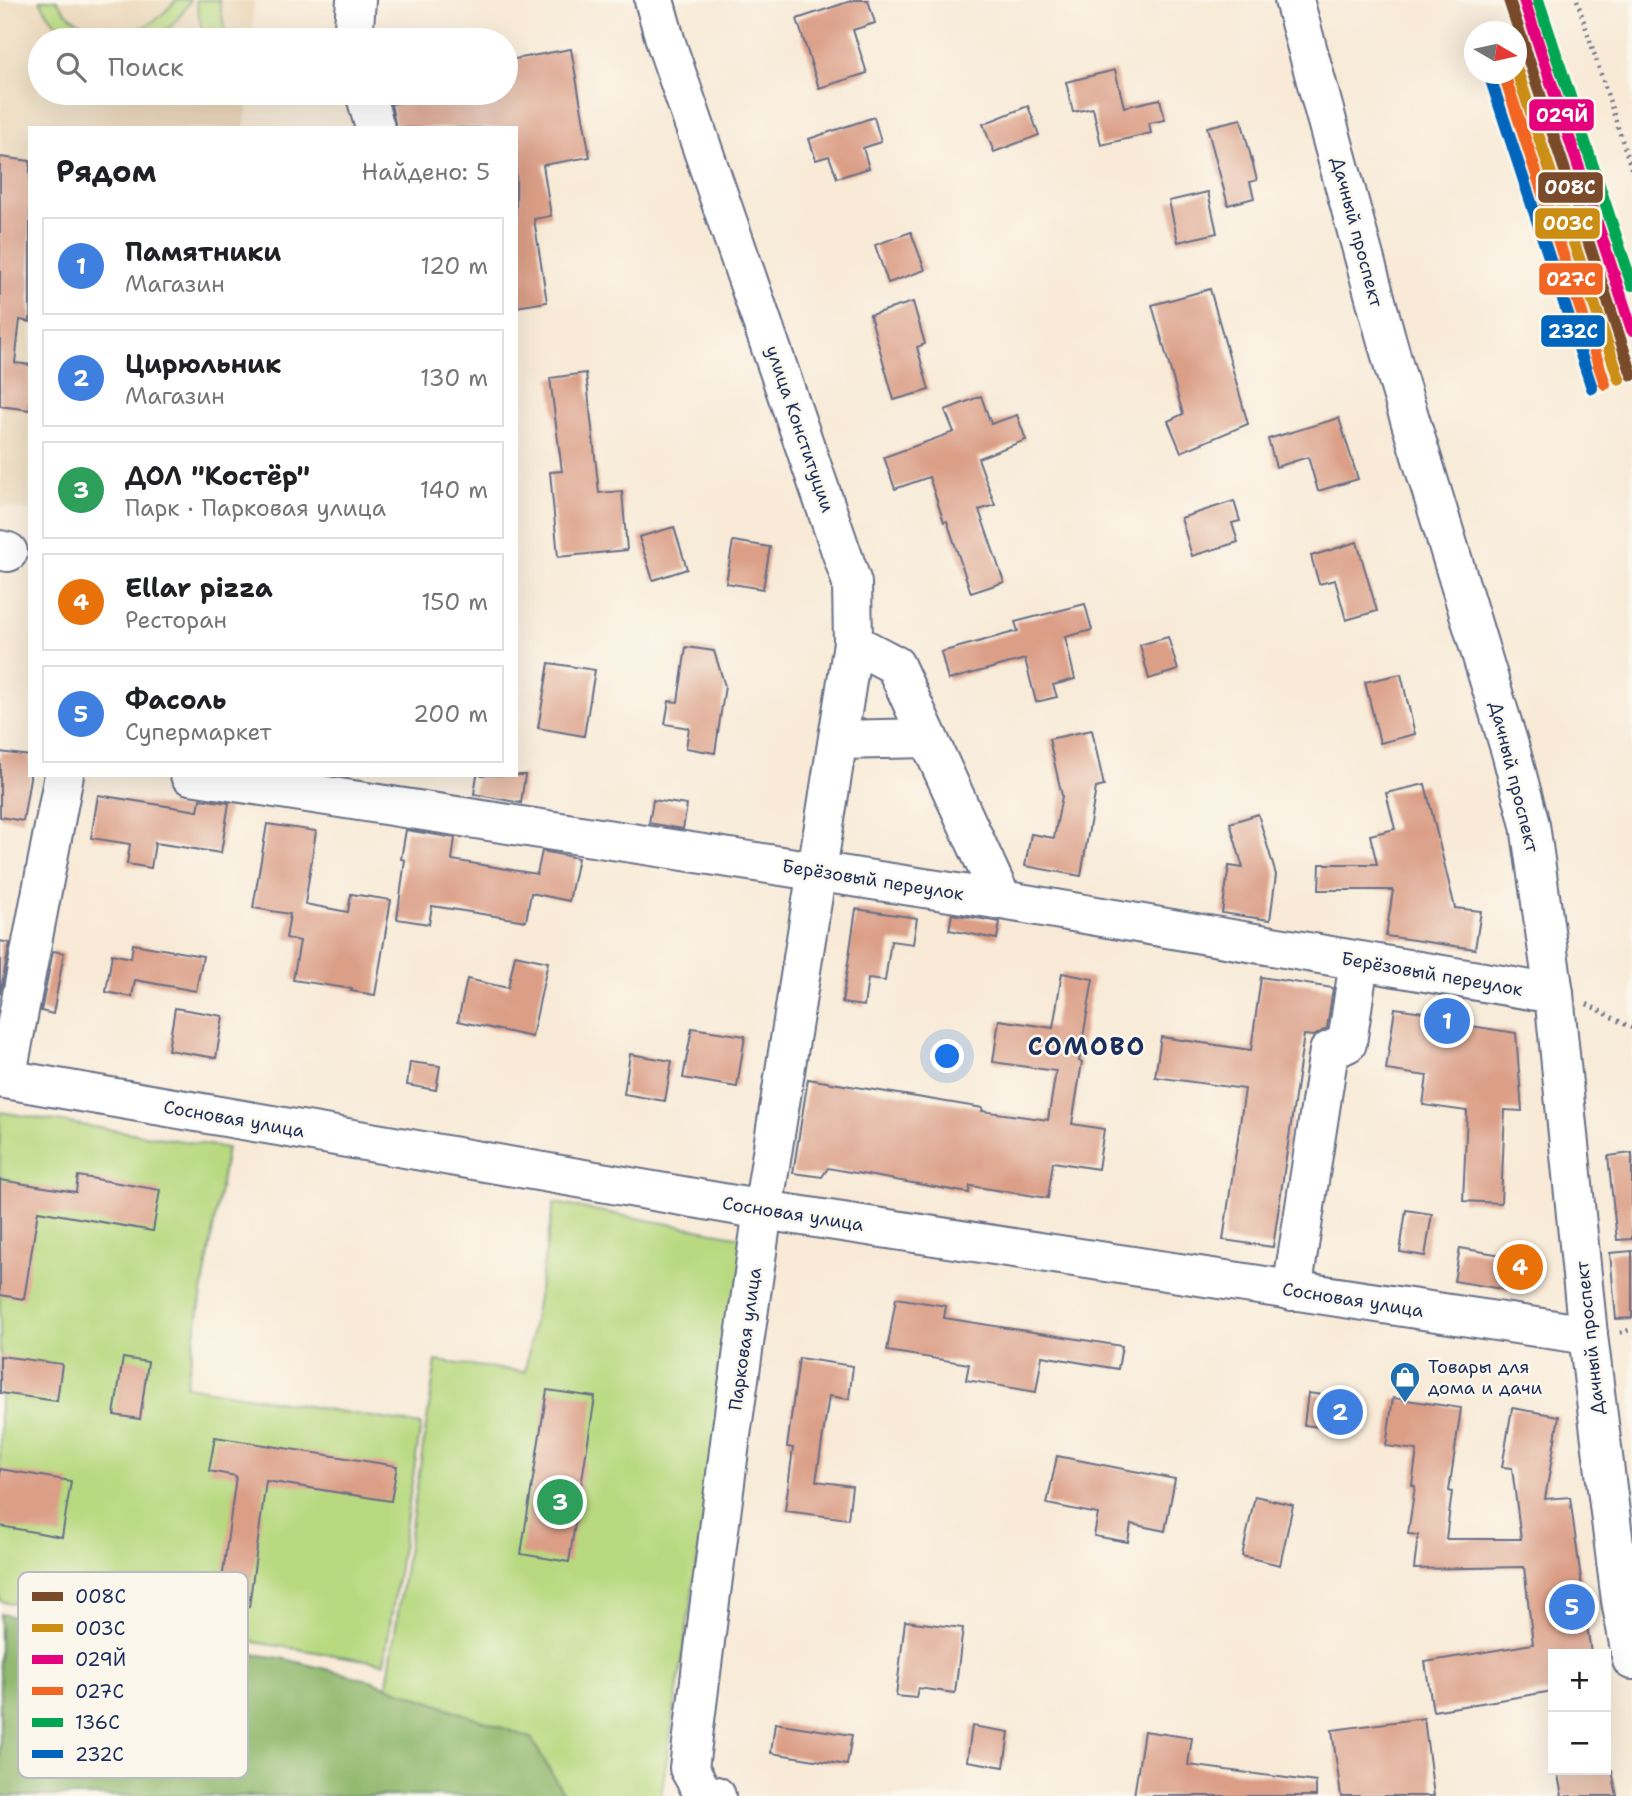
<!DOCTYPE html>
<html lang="ru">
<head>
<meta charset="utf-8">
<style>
  :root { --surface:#fff; --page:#f2f2f2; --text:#202124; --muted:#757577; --line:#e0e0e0; --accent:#1f6fb2 }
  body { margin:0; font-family:"Shantell Sans",sans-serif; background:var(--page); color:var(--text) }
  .controls { position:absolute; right:21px; bottom:21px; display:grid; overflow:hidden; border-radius:0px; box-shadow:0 7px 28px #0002 }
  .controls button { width:63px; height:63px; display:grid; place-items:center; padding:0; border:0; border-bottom:2px solid var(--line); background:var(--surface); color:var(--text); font:35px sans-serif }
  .compass { position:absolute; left:1464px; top:21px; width:63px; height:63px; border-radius:50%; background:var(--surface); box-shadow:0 7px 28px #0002; rotate:99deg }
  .you { position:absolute; left:948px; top:1057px; width:24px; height:24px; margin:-18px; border:5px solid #fff; border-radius:50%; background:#1a73e8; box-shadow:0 0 0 10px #1a73e833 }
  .badge { display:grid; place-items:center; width:46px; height:46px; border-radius:50%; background:var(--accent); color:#fff; font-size:23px; font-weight:700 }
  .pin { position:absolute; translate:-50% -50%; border:4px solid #fff; box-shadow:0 2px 7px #0006 }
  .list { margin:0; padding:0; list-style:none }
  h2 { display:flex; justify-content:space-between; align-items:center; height:91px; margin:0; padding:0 28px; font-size:30px }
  h2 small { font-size:23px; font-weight:400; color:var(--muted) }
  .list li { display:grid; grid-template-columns:46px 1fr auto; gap:21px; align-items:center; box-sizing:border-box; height:98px; margin:0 14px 14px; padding:0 14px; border:2px solid var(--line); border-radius:0px }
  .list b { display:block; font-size:26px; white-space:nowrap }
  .list p { margin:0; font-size:23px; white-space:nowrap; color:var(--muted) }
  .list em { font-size:23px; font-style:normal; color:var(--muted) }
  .icon { flex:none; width:38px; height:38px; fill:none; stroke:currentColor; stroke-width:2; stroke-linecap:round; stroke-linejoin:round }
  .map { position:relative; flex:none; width:1632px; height:1796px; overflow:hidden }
  .search { position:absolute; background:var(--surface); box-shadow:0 7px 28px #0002; left:28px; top:28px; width:490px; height:77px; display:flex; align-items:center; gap:18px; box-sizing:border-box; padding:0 24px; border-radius:38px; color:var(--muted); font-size:26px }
  .panel { position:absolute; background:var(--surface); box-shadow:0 7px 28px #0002; left:28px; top:126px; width:490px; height:651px; border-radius:0px }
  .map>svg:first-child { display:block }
</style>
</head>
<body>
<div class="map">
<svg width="1632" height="1796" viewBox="0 0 1632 1796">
  <rect width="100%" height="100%" fill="#fbf7ec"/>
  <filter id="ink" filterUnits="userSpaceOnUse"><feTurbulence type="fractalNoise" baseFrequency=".0143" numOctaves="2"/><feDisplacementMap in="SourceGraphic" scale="14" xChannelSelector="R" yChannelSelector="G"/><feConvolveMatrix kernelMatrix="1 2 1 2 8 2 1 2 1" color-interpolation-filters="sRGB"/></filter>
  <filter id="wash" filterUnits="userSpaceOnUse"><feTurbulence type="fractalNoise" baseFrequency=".00686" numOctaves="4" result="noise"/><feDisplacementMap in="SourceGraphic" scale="28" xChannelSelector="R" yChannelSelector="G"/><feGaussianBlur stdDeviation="1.57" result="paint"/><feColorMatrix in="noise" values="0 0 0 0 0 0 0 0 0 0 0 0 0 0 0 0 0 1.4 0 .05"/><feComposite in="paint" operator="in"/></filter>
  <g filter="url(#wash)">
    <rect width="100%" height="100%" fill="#f8ead7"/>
    <!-- built -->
    <polygon fill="#ecd8ba" points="0,0 254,0 252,40 40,40 40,93 250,93 244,128 30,128 30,511 0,506"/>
    <!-- green -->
    <g fill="#b8d980" stroke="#6a846f" stroke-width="2">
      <path d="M40 0H57C73 31 123 40 151 23 161 17 169 8 176 0H190C182 16 166 36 147 40 138 42 125 40 115 40 105 40 92 42 82 40 63 36 48 16 40 0Z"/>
      <polygon points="196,0 219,0 226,36 204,40"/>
      <polygon points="0,1112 227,1148 186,1386 421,1425 384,1663 0,1601"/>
      <polygon points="554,1203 747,1238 661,1796 0,1796 0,1632 384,1705 436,1361 525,1372"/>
    </g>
    <!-- forest -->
    <polygon fill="#92b96e" stroke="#567466" stroke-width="2" points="0,1614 144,1639 281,1658 370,1680 531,1738 565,1796 0,1796"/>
    <g id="blocks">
      <!-- building -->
      <g fill="#db9f87">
        <polygon points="854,0 868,0 875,23 853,30 867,73 819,88 797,19"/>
        <polygon points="571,49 590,157 543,165 551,216 534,219 547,302 516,307 516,128 396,128 391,104 453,93 506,93 506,83 513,82 509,60"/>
        <polygon points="1115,70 1124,107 1160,99 1165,120 1149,123 1151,133 1101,145 1093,108 1073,112 1066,82"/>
        <polygon points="1028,106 1039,135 994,152 983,124"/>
        <polygon points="874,117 881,142 863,148 869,168 837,178 829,156 816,160 809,139"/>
        <polygon points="1241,119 1257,180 1250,182 1254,198 1228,205 1207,127"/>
        <polygon points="0,157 30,161 30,322 20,320 15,363 30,365 30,410 0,406"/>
        <polygon points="1208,192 1217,233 1178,242 1169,201"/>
        <polygon points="911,232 925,270 888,283 875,245"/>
        <polygon points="1210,289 1248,424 1181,452 1168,421 1183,414 1152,305"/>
        <polygon points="913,302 925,344 917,347 929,390 894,400 870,315"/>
        <polygon points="586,373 599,493 622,491 627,550 558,557 550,472 562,471 550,378"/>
        <polygon points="981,396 991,424 1017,415 1026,440 978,458 995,505 979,510 1004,582 971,593 947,521 944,522 929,477 895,489 884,457 954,432 945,410"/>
        <polygon points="1339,418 1358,479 1318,491 1308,457 1276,467 1268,439"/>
        <polygon points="1234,501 1240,521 1232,523 1238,542 1192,556 1181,518"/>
        <polygon points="674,527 687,569 653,580 639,537"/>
        <polygon points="733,541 770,547 763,589 726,583"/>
        <polygon points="1357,542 1377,611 1346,620 1335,580 1319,584 1311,556"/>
        <polygon points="1085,604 1092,630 1065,637 1075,679 1053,685 1057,697 1036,702 1025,659 948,680 941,652 1018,631 1015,622"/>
        <polygon points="1168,637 1178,670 1149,679 1140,645"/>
        <polygon points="686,647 714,651 725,686 715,753 686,748 689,728 665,724 669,701 678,702"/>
        <polygon points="549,663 595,670 584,736 538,728"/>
        <polygon points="1401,674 1415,734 1380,743 1365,682"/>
        <polygon points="1092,730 1104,786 1096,788 1081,876 1025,866 1031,834 1054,838 1062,796 1049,739"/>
        <polygon points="0,752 30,756 30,778 23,821 0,817"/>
        <polygon points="477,775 525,775 521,803 474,794"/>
        <polygon points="1425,784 1455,908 1481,911 1475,949 1386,936 1393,890 1319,890 1320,864 1377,864 1370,835 1395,829 1386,793"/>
        <polygon points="98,795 198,811 200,799 229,803 221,853 155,843 151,868 127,864 130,844 91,838"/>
        <polygon points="653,800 687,805 683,829 649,823"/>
        <polygon points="1258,814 1276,875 1270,920 1222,913 1229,866 1243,868 1230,823"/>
        <polygon points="267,824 316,831 305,904 348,912 351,894 391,900 375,995 351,991 352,989 293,980 300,941 286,938 290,914 253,908"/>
        <polygon points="406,830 455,838 452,860 537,874 542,851 578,858 569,901 531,893 526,921 432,906 429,924 397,919 405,860 401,859"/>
        <polygon points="856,909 917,918 913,944 891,941 885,981 868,979 864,1006 842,1003"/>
        <polygon points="952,914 1000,922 997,939 949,930"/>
        <polygon points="0,941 10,943 0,994"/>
        <polygon points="133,944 203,956 196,991 135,980 132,997 106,992 112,954 131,958"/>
        <polygon points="53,951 64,953 53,1014 41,1011"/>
        <polygon points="515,955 548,962 532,1037 458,1021 467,979 508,988"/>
        <polygon points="1062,973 1093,979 1079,1061 1082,1062 1072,1124 1104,1129 1098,1169 1053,1162 1048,1198 970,1186 969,1193 828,1168 822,1177 793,1173 808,1079 983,1108 982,1111 1048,1120 1056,1071 993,1062 999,1020 1053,1028"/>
        <polygon points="1261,977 1333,988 1327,1028 1314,1036 1304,1035 1273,1247 1223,1240 1245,1089 1155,1077 1161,1037 1251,1050"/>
        <polygon points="175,1008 223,1016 216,1058 168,1050"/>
        <polygon points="1395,1008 1466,1018 1465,1025 1516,1033 1522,1111 1505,1110 1501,1203 1463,1201 1467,1111 1423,1105 1427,1076 1386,1070"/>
        <polygon points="692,1028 745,1036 737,1087 683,1078"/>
        <polygon points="630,1054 672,1061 665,1101 624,1094"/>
        <polygon points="410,1062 440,1066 436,1090 407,1085"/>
        <polygon points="1632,1153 1632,1239 1617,1240 1608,1156"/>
        <polygon points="78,1176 160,1190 153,1231 38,1211 24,1299 0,1295 0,1180 76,1192"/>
        <polygon points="1406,1210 1432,1214 1425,1256 1400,1252"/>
        <polygon points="1460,1248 1526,1259 1520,1292 1454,1281"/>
        <polygon points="1632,1251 1632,1318 1616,1319 1610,1253"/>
        <polygon points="896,1298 946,1306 944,1318 1122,1346 1118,1369 1042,1356 1036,1392 966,1380 969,1364 887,1351"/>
        <polygon points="0,1356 62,1364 57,1401 0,1393"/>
        <polygon points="123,1358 148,1362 140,1419 114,1415"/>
        <polygon points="799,1358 853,1366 849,1399 829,1396 816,1481 852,1486 848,1519 785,1511 793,1448 787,1447"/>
        <polygon points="547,1390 595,1397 569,1562 521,1554"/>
        <polygon points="1308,1393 1346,1398 1342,1430 1304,1425"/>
        <polygon points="1393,1398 1461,1408 1449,1491 1452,1492 1446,1539 1521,1539 1512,1468 1502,1467 1512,1408 1559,1416 1545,1499 1570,1497 1591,1654 1553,1654 1553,1691 1433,1711 1425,1662 1533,1644 1524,1567 1414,1569 1418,1535 1408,1534 1415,1486 1412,1485 1417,1450 1386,1446"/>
        <polygon points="215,1437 397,1466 391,1501 266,1481 249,1607 219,1603 236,1476 209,1471"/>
        <polygon points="1057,1456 1175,1479 1165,1531 1131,1524 1128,1542 1094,1536 1098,1514 1047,1504"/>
        <polygon points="0,1469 71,1481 62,1537 0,1526"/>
        <polygon points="1255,1496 1293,1505 1280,1565 1242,1556"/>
        <polygon points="905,1621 963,1628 955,1693 918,1688 916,1698 896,1696"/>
        <polygon points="1424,1718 1434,1796 1341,1796 1332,1730"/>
        <polygon points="775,1723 852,1735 847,1765 771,1753"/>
        <polygon points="972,1726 1009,1732 1004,1767 967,1761"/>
        <polygon points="1144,1731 1192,1738 1188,1765 1316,1782 1316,1796 1134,1796"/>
        <polygon points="1557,1770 1612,1770 1617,1796 1562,1796"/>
      </g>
    </g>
  </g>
  <g filter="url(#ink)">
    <use href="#blocks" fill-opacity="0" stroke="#687088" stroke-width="2"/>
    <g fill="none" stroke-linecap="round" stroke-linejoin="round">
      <!-- minor casing -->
      <g stroke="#687088" stroke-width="42">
        <g id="minor">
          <polyline points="654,0 666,43 852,583 853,643 763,1210 731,1435 689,1768 703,1793 716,1796"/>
          <polyline points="1294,0 1394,367 1511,752 1530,825 1554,994 1588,1335 1621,1601 1632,1660"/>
          <polyline points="353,40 356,0"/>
          <polyline points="365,93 375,128"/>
          <polyline points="0,550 8,552"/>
          <polyline points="853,643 895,665 1002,900"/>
          <polyline points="838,740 928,738"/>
          <polyline points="190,775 1002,900 1554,994"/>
          <polyline points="0,1078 763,1210 1588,1335"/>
          <polyline points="6,1079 64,775"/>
          <polyline points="1292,1291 1329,1051 1347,1043 1359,961"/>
        </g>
      </g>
      <!-- path -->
      <g stroke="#687088" stroke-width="4.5" stroke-dasharray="2 5" stroke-linecap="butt">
        <polyline points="1577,0 1632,171"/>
        <polyline points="1587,1004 1632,1028"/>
        <polyline points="1620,1333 1632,1329"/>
      </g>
      <!-- minor -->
      <use href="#minor" stroke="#fff" stroke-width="38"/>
      <!-- rail-1 casing -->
      <g stroke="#fbf7ec" stroke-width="18">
        <polyline id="rail-1" points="1509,0 1632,375"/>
      </g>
      <!-- rail-2 casing -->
      <g stroke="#fbf7ec" stroke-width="18">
        <polyline id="rail-2" points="1516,68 1619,379"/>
      </g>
      <!-- rail-3 casing -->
      <g stroke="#fbf7ec" stroke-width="18">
        <polyline id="rail-3" points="1524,0 1632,330"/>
      </g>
      <!-- rail-4 casing -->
      <g stroke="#fbf7ec" stroke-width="18">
        <polyline id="rail-4" points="1504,74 1605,384"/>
      </g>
      <!-- rail-5 casing -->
      <g stroke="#fbf7ec" stroke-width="18">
        <polyline id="rail-5" points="1538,0 1632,285"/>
      </g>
      <!-- rail-6 casing -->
      <g stroke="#fbf7ec" stroke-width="18">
        <polyline id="rail-6" points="1489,74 1592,388"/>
      </g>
      <!-- rail-1 -->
      <use href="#rail-1" stroke="#7a4b2a" stroke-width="12"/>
      <!-- rail-2 -->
      <use href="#rail-2" stroke="#cb8e13" stroke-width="12"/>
      <!-- rail-3 -->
      <use href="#rail-3" stroke="#e5007d" stroke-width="12"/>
      <!-- rail-4 -->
      <use href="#rail-4" stroke="#f26522" stroke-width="12"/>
      <!-- rail-5 -->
      <use href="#rail-5" stroke="#00a651" stroke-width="12"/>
      <!-- rail-6 -->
      <use href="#rail-6" stroke="#0065bd" stroke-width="12"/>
    </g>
  </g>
  <!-- icons -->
  <defs>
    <g id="shop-pin" transform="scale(1.575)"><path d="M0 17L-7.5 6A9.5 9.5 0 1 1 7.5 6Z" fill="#1f6fb2" stroke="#fbf7ec"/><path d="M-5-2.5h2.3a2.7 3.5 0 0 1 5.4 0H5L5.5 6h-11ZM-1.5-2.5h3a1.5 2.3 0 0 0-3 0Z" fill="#fff"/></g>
  </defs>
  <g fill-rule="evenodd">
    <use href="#shop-pin" x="1405" y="1377"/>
  </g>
  <g text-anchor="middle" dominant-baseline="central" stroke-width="5" stroke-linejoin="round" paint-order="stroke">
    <!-- street labels -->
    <g font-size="18" fill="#1b2f5e" stroke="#fbf7ec">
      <text transform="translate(1357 232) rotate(75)">Дачный проспект</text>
      <text transform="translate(800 429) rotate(71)">улица Конституции</text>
      <text transform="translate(1514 777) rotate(76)">Дачный проспект</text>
      <text transform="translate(873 880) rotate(9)">Берёзовый переулок</text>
      <text transform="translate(1432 974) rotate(10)">Берёзовый переулок</text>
      <text transform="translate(234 1119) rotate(10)">Сосновая улица</text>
      <text transform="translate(793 1214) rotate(9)">Сосновая улица</text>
      <text transform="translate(1353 1300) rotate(9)">Сосновая улица</text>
      <text transform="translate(1590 1338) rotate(-96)">Дачный проспект</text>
      <text transform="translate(745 1339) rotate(-82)">Парковая улица</text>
    </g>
    <!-- poi labels -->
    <g font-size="18" fill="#1b2f5e" stroke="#fbf7ec" text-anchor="start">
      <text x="1428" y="1367">Товары для<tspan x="1428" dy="21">дома и дачи</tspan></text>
    </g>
    <!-- district labels -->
    <g font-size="24" font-weight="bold" letter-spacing="2" fill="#1b2f5e" stroke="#fbf7ec">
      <text x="1087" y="1047">СОМОВО</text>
    </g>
  </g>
  <!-- legend -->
  <rect x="18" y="1572" width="230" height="206" rx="10" fill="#fbf7ec" stroke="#b8bbc1" stroke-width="2"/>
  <rect x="32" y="1592" width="31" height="9" fill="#7a4b2a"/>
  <rect x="32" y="1624" width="31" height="8" fill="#cb8e13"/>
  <rect x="32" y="1655" width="31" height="9" fill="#e5007d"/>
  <rect x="32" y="1687" width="31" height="8" fill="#f26522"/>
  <rect x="32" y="1718" width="31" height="9" fill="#00a651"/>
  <rect x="32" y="1750" width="31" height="8" fill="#0065bd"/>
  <g font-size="19" fill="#1b2f5e">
    <text x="75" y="1603">008С</text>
    <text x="75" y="1635">003С</text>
    <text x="75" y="1666">029Й</text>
    <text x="75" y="1698">027С</text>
    <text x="75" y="1729">136С</text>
    <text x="75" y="1761">232C</text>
  </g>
  <g stroke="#fbf7ec" stroke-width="2.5">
    <rect x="1528" y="98" width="67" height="34" rx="7" fill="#e5007d"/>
    <rect x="1537" y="171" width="67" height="33" rx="7" fill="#7a4b2a"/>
    <rect x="1534" y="207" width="67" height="33" rx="7" fill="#cb8e13"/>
    <rect x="1538" y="262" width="66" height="34" rx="7" fill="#f26522"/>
    <rect x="1540" y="314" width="66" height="34" rx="7" fill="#0065bd"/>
  </g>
  <g font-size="19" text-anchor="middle" font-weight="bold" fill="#fff">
    <text x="1562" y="122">029Й</text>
    <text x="1570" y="194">008С</text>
    <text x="1568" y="230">003С</text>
    <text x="1571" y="286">027С</text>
    <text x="1573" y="338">232C</text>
  </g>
</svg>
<div class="controls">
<button>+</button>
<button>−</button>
</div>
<svg class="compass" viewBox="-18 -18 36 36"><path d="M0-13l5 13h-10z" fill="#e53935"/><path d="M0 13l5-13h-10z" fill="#757577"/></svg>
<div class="you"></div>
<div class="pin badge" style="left:1447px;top:1021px;background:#3f7fe0">1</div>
<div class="pin badge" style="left:1340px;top:1412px;background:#3f7fe0">2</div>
<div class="pin badge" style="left:560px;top:1502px;background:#2e9e5b">3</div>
<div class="pin badge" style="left:1520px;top:1267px;background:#e8710a">4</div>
<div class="pin badge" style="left:1572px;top:1607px;background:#3f7fe0">5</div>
<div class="search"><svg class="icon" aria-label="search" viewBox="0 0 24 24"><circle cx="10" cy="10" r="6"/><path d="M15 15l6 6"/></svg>Поиск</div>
<section class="panel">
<h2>Рядом<small>Найдено: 5</small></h2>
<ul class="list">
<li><span class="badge" style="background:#3f7fe0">1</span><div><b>Памятники</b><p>Магазин</p></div><em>120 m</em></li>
<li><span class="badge" style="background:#3f7fe0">2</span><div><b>Цирюльник</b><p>Магазин</p></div><em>130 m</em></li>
<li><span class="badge" style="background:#2e9e5b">3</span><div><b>ДОЛ &quot;Костёр&quot;</b><p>Парк · Парковая улица</p></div><em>140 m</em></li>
<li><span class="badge" style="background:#e8710a">4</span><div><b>Ellar pizza</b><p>Ресторан</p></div><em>150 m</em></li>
<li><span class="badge" style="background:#3f7fe0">5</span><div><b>Фасоль</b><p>Супермаркет</p></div><em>200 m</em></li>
</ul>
</section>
</div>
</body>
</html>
